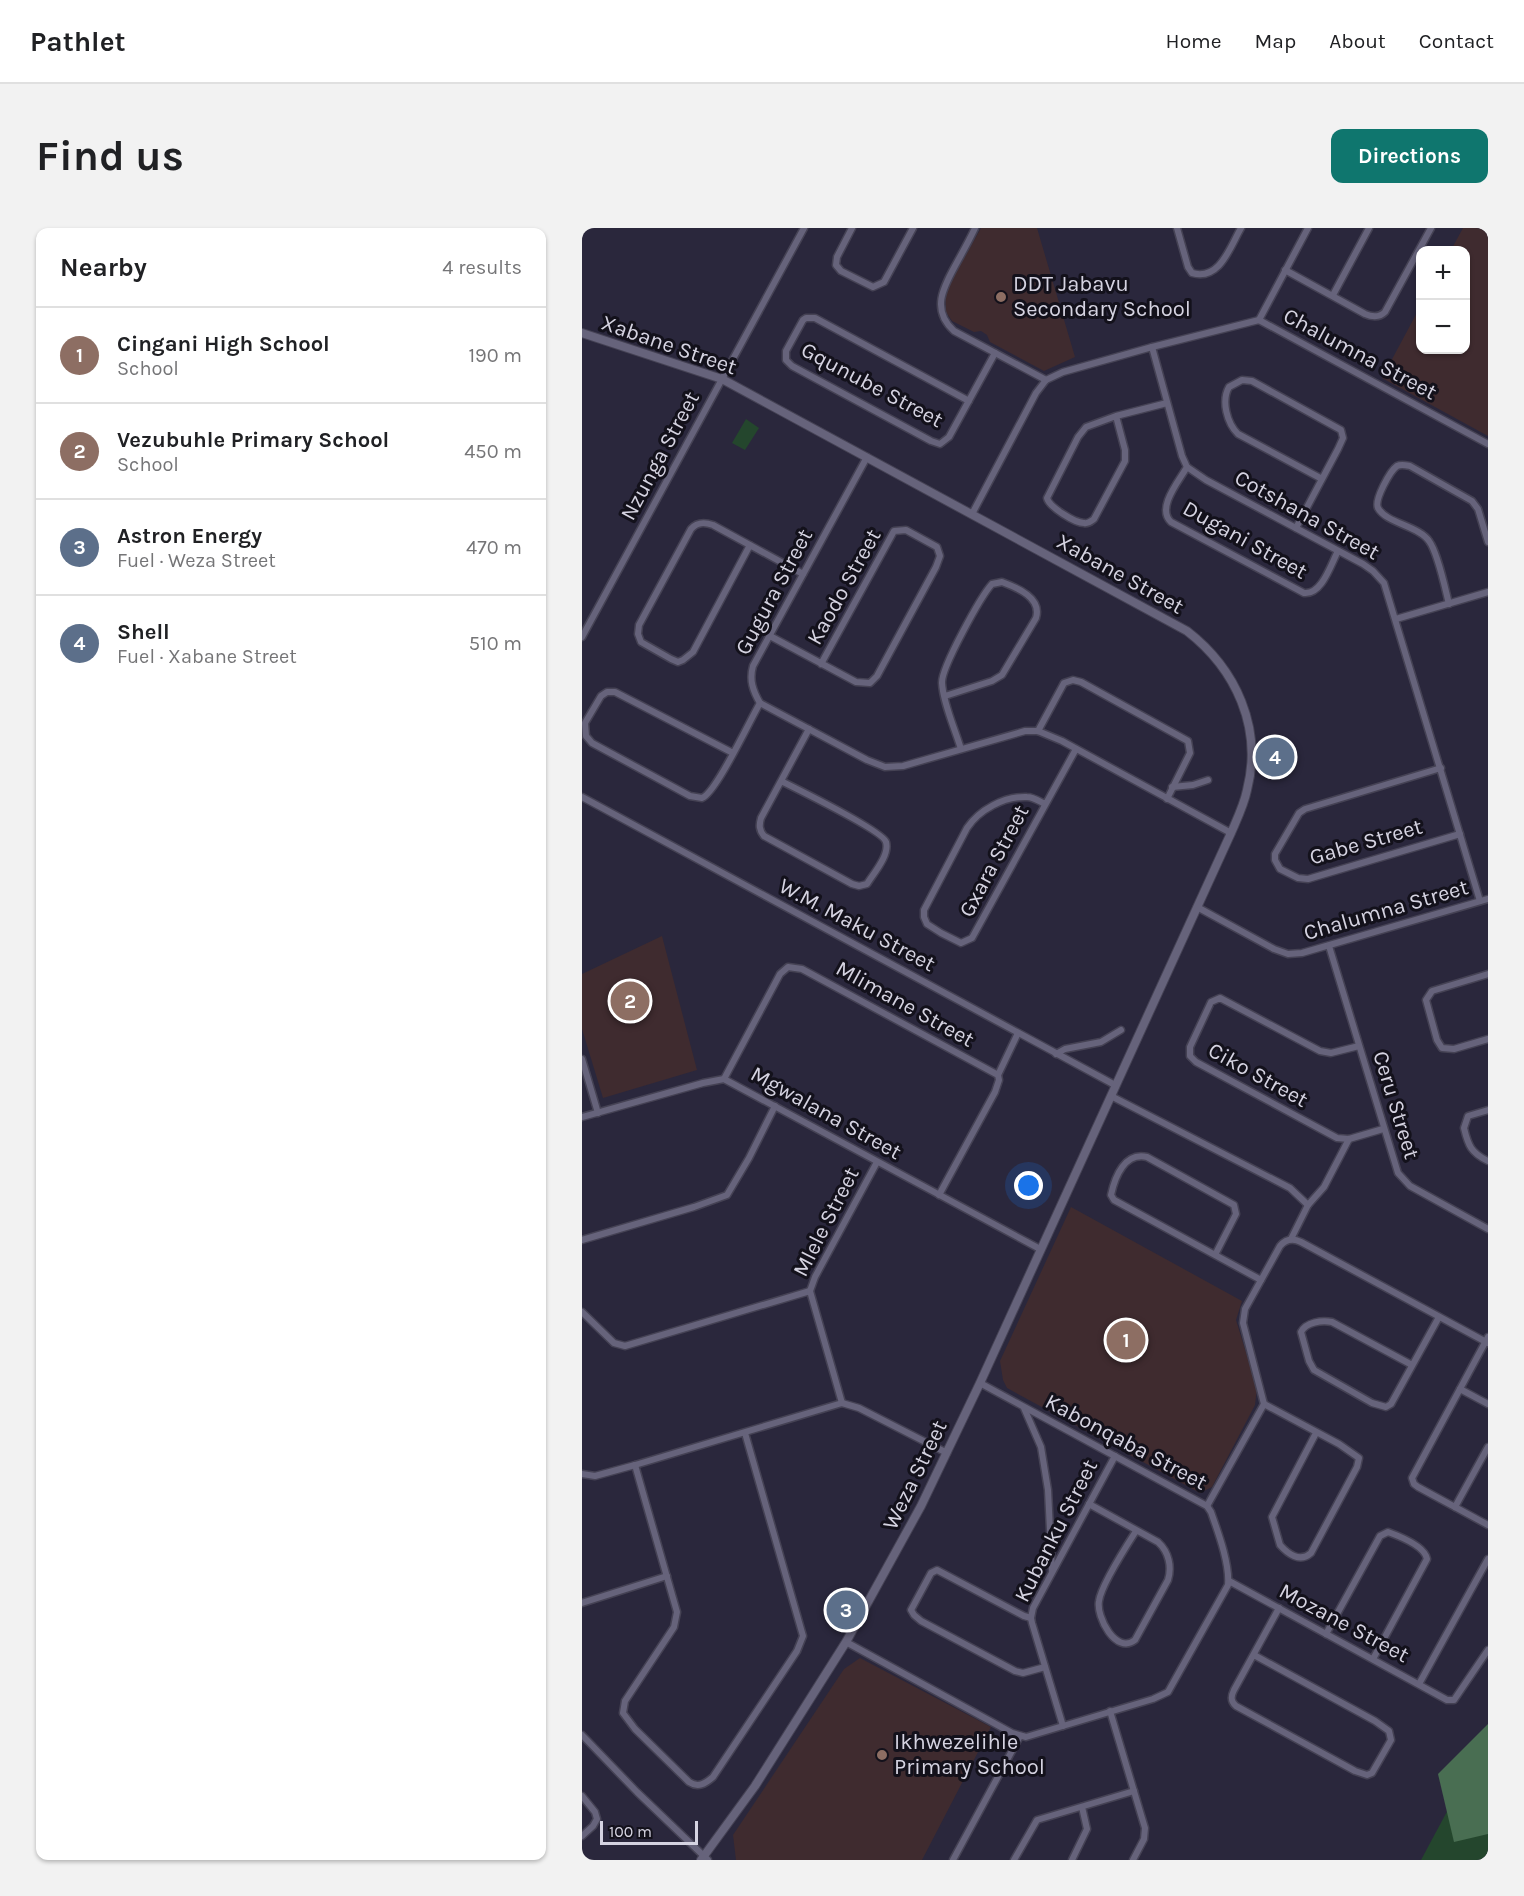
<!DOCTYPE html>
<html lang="en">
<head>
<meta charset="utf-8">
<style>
  :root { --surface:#fff; --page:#f2f2f2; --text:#202124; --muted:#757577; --line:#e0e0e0; --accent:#0f766e }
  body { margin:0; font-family:Karla,sans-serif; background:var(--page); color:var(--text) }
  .controls { position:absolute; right:18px; top:18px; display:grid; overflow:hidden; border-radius:12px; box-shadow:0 2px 4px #0004 }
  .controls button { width:54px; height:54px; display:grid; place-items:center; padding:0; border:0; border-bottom:2px solid var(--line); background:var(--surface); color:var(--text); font:30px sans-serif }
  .scale { position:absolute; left:18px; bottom:15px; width:98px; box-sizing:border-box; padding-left:6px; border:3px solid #d5d3e1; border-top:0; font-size:16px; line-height:21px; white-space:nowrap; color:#d5d3e1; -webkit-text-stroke:4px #13111b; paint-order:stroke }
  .you { position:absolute; left:447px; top:958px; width:21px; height:21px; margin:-15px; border:4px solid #fff; border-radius:50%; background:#1a73e8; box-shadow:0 0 0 9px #1a73e833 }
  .badge { display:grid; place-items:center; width:39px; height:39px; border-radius:50%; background:var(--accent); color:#fff; font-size:20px; font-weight:700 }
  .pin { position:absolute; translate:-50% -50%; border:3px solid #fff; box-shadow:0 2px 6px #0006 }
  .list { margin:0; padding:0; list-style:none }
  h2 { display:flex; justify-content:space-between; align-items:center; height:78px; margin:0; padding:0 24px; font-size:26px }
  h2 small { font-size:20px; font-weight:400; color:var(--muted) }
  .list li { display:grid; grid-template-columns:39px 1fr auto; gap:18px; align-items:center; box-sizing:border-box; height:96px; padding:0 24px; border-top:2px solid var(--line) }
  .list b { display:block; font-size:22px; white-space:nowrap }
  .list p { margin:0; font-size:20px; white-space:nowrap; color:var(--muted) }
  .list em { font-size:20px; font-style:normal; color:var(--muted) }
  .map { position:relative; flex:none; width:906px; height:1632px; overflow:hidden; border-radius:12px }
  header { display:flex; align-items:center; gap:36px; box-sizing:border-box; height:84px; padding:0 30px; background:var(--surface); border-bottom:2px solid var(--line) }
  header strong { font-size:28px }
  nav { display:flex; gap:33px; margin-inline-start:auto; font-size:21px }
  .intro { display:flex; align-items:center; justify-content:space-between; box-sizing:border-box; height:144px; padding:0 36px }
  h1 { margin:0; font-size:42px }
  .button { padding:15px 27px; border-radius:12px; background:var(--accent); color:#fff; font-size:21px; font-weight:700 }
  main { display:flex; gap:36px; padding:0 36px }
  aside { flex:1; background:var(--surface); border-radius:12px; box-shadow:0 2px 4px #0004 }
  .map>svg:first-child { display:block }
</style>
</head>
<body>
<header>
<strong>Pathlet</strong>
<nav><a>Home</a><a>Map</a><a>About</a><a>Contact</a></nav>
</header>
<div class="intro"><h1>Find us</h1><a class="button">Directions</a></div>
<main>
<aside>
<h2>Nearby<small>4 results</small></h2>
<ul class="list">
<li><span class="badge" style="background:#8d6e63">1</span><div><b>Cingani High School</b><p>School</p></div><em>190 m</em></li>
<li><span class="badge" style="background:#8d6e63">2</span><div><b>Vezubuhle Primary School</b><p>School</p></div><em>450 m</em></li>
<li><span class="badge" style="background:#5c6f8a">3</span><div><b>Astron Energy</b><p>Fuel · Weza Street</p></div><em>470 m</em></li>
<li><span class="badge" style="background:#5c6f8a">4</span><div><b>Shell</b><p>Fuel · Xabane Street</p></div><em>510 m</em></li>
</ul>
</aside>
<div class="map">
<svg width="906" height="1632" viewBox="0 0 906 1632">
  <rect width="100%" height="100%" fill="#2a273c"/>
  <!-- industrial -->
  <g fill="#3f2b2f">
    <polygon points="399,0 455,0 493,129 462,143 408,114 405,107 399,103 392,104 370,93 364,84 363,64"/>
    <polygon points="881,0 906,0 906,208 800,150 838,79 838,122 884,122 884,22 869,22"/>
    <polygon points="80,708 115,842 21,870 0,801 0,746"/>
    <polygon points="489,979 660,1073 654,1092 675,1160 673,1177 630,1259 618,1265 425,1160 421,1152 418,1133"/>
    <polygon points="278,1430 409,1499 340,1632 154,1632 151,1607 262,1441"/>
  </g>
  <!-- green -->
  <g fill="#24462d">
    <polygon points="164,191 177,200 163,222 150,215"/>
    <polygon points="906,1507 906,1632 839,1632"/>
  </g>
  <!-- forest -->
  <polygon fill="#496e52" points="906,1496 906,1606 872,1614 856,1546"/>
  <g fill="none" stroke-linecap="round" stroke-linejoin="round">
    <!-- minor casing -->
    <g stroke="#454254" stroke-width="9">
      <g id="minor">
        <polyline points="270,0 255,29 254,37 259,43 291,59 302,54 331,0"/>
        <path d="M393 0C387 13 380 25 373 38 361 60 349 82 372 103L464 152"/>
        <path d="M595 0 606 39 610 45C638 53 648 19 659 0"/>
        <path d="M703 42 783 86C790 89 797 90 803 84L849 0"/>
        <polyline points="751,67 787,0"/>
        <polyline points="677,92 726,0"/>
        <polyline points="570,119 600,228 605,239 624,252 781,336 791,343 802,355 898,673"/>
        <polyline points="387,173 233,90 224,90 221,92 204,123 204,132 210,138 349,213 358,216 367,209 413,125"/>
        <path d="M534 188 543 222V233L512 291C509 293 507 296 502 295 493 295 467 279 465 270L496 209 504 199 534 188 585 175"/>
        <path d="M285 229 171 438C167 452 171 463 178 475L285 532 303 539 321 538 443 503H456L480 513 649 605"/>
        <path d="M605 239C597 253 574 280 589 294L722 365C740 367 749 336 756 323"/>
        <polyline points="390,286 454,165 464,152 481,144 570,119 677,92 906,216"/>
        <path d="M714 300 756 221 761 210 759 202 670 153 660 152 647 159C639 173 645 195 656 206L740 251"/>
        <path d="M168 317 111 424 101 432 96 434 89 431 59 414 56 406 57 397 109 301C115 294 122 294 131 297L221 346"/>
        <path d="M867 376C863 360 856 325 847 313 837 298 804 295 796 280 792 272 808 243 815 238 819 236 823 237 828 238L890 273 896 281 906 314"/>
        <polyline points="814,391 906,364"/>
        <polyline points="188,408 274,454 288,455 295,448 354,339 358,328 355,319 324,302 312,303 239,436"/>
        <polyline points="0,409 222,0"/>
        <path d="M363 468 410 453 420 447 454 390C460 370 436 360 420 354L410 356C399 368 359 440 360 455 361 475 373 501 379 521"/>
        <polyline points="456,503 482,455 491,452 499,454 606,513 608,525 585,571"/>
        <path d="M151 525 33 464H25L19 468 3 495 4 508 10 515 108 568 120 570C134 565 168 492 178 475"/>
        <polyline points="859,540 723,581 717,585 693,626 693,632 698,641 716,650 726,651 878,606"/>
        <path d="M199 553C215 561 301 603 304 614 308 627 291 646 285 656L277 658 270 656 182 608C177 602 177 597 179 590L227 501"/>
        <polyline points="590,559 611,557 626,552"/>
        <polyline points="0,569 533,857"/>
        <path d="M463 576C457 573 451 569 445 569 422 568 397 582 385 600L342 682V689L345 696 359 705 379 715 390 710 494 521"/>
        <polyline points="615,679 692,721 706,726 720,725 906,671"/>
        <polyline points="747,718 816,945 828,958 906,1001"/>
        <polyline points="906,746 850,763 844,772 855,812 860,820 872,821 906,811"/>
        <polyline points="777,818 749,825 738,823 638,770 629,774 608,819 608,828 614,834 755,910 767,911 801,901"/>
        <polyline points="474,826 483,821 519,814 539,802"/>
        <polyline points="0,831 16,885"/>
        <polyline points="416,847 436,805"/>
        <polyline points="142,851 198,746 206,739 220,741 416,847 417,852 413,864 357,967"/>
        <polyline points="529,868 708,960 726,977"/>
        <path d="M906 882 886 888 882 900C886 917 889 925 906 933"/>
        <polyline points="0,889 121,855 142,851 458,1021"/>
        <polyline points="709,1011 726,977 742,959 767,911"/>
        <polyline points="0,1012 112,979 145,967 167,930 193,878"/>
        <path d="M633 1027 654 986 652 977 565 929C543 924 533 948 529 967L532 972 679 1052"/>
        <polyline points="0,1084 32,1115 43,1118 228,1063"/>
        <polyline points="906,1109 830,1250 832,1256 836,1259 906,1297"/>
        <path d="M830 1137 750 1094C740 1092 724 1094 719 1104L727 1133 732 1142 790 1175 804 1179 809 1176 857 1089"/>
        <polyline points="878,1161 906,1176"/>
        <polyline points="260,1175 228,1063 233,1049 295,934"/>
        <path d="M682 1176 757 1216 777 1230 775 1239 729 1325C718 1335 706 1326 698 1317L690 1289 734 1205"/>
        <polyline points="442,1180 459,1219 466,1262 470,1342"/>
        <path d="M53 1237 95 1384 92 1399 43 1473 41 1485 53 1501 107 1554C116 1560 123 1556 131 1549L215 1423 221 1408 163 1205"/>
        <polyline points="0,1246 13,1248 53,1237 260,1175 277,1180 365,1225"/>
        <path d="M507 1276 576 1314C587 1324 590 1339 586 1352L553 1412C534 1427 514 1389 517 1373 519 1358 545 1317 554 1303"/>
        <path d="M625 1278 682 1176 661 1095 663 1081 698 1018C704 1011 711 1010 719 1014L906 1115"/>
        <polyline points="873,1279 906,1219"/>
        <polyline points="647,1353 865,1472 872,1472 906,1422"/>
        <polyline points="0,1375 85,1348"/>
        <polyline points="449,1390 442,1388 355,1342 349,1345 329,1382 332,1387 339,1393 433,1443 441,1445 463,1439"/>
        <path d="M744 1406 798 1308 806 1304C817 1308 843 1318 845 1331L791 1431"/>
        <path d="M264 1414 430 1505 444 1509 571 1471 586 1464 646 1357C648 1336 636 1304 629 1284L625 1278 398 1155"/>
        <path d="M672 1427 793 1493 807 1503 809 1512 790 1545 785 1547 773 1543 654 1478C648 1473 649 1468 652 1462L697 1380"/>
        <polyline points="837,1456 906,1331"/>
        <polyline points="528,1483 563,1600 562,1611 551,1632"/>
        <polyline points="481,1498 450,1395 449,1390 451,1380 533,1228"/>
        <polyline points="0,1507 55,1564 126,1632"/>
        <polyline points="0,1568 13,1584 15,1591 11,1598 0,1608"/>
        <polyline points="371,1632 438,1508"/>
        <polyline points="432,1632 455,1592 552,1563"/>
        <polyline points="490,1632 505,1601 500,1579"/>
      </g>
    </g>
    <!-- tertiary casing -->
    <g stroke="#454254" stroke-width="10">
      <path id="tertiary" d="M0 105 140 151 605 403C654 441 681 500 665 562 662 577 655 591 649 605L398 1155 339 1278 264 1414 173 1558 119 1632"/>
    </g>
    <!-- minor -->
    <use href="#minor" stroke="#66637b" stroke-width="6"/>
    <!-- tertiary -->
    <use href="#tertiary" stroke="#66637b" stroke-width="8"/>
  </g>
  <!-- markers -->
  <g fill="#8d6e63" stroke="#13111b" stroke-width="2">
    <circle cx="419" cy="69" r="6"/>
    <circle cx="300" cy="1527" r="6"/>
  </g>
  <g text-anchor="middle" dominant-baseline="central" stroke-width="6" stroke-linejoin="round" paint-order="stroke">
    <!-- poi labels -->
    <g font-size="22" fill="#d5d3e1" stroke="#13111b" text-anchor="start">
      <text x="431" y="56">DDT Jabavu<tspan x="431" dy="25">Secondary School</tspan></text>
      <text x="312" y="1514">Ikhwezelihle<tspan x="312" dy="25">Primary School</tspan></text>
    </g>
    <!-- street labels -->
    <g font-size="22" fill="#d5d3e1" stroke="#13111b">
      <text transform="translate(87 117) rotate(19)">Xabane Street</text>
      <text transform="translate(778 126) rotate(28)">Chalumna Street</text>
      <text transform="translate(290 157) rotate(28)">Gqunube Street</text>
      <text transform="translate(78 228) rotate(-62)">Nzunga Street</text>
      <text transform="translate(725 287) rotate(29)">Cotshana Street</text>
      <text transform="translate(663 312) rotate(29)">Dugani Street</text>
      <text transform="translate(538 346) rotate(29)">Xabane Street</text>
      <text transform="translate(262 359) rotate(-61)">Kaodo Street</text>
      <text transform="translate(192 364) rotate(-62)">Gugura Street</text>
      <text transform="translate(784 614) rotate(-16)">Gabe Street</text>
      <text transform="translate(412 633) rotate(-62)">Gxara Street</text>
      <text transform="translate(804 682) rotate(-16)">Chalumna Street</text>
      <text transform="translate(275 697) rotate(28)">W.M. Maku Street</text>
      <text transform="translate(323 776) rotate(29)">Mlimane Street</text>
      <text transform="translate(676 847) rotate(29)">Ciko Street</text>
      <text transform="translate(814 877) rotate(73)">Ceru Street</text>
      <text transform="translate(244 885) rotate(29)">Mgwalana Street</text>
      <text transform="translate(244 994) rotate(-63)">Mlele Street</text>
      <text transform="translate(544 1214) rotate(28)">Kabonqaba Street</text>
      <text transform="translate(333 1247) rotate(-64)">Weza Street</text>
      <text transform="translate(474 1303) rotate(-63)">Kubanku Street</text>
      <text transform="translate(762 1395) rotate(28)">Mozane Street</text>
    </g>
  </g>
</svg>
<div class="controls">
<button>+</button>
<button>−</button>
</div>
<div class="scale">100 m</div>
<div class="you"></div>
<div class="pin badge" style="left:544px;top:1112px;background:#8d6e63">1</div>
<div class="pin badge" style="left:48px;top:773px;background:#8d6e63">2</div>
<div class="pin badge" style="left:264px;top:1382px;background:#5c6f8a">3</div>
<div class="pin badge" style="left:693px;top:529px;background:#5c6f8a">4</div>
</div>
</main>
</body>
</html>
